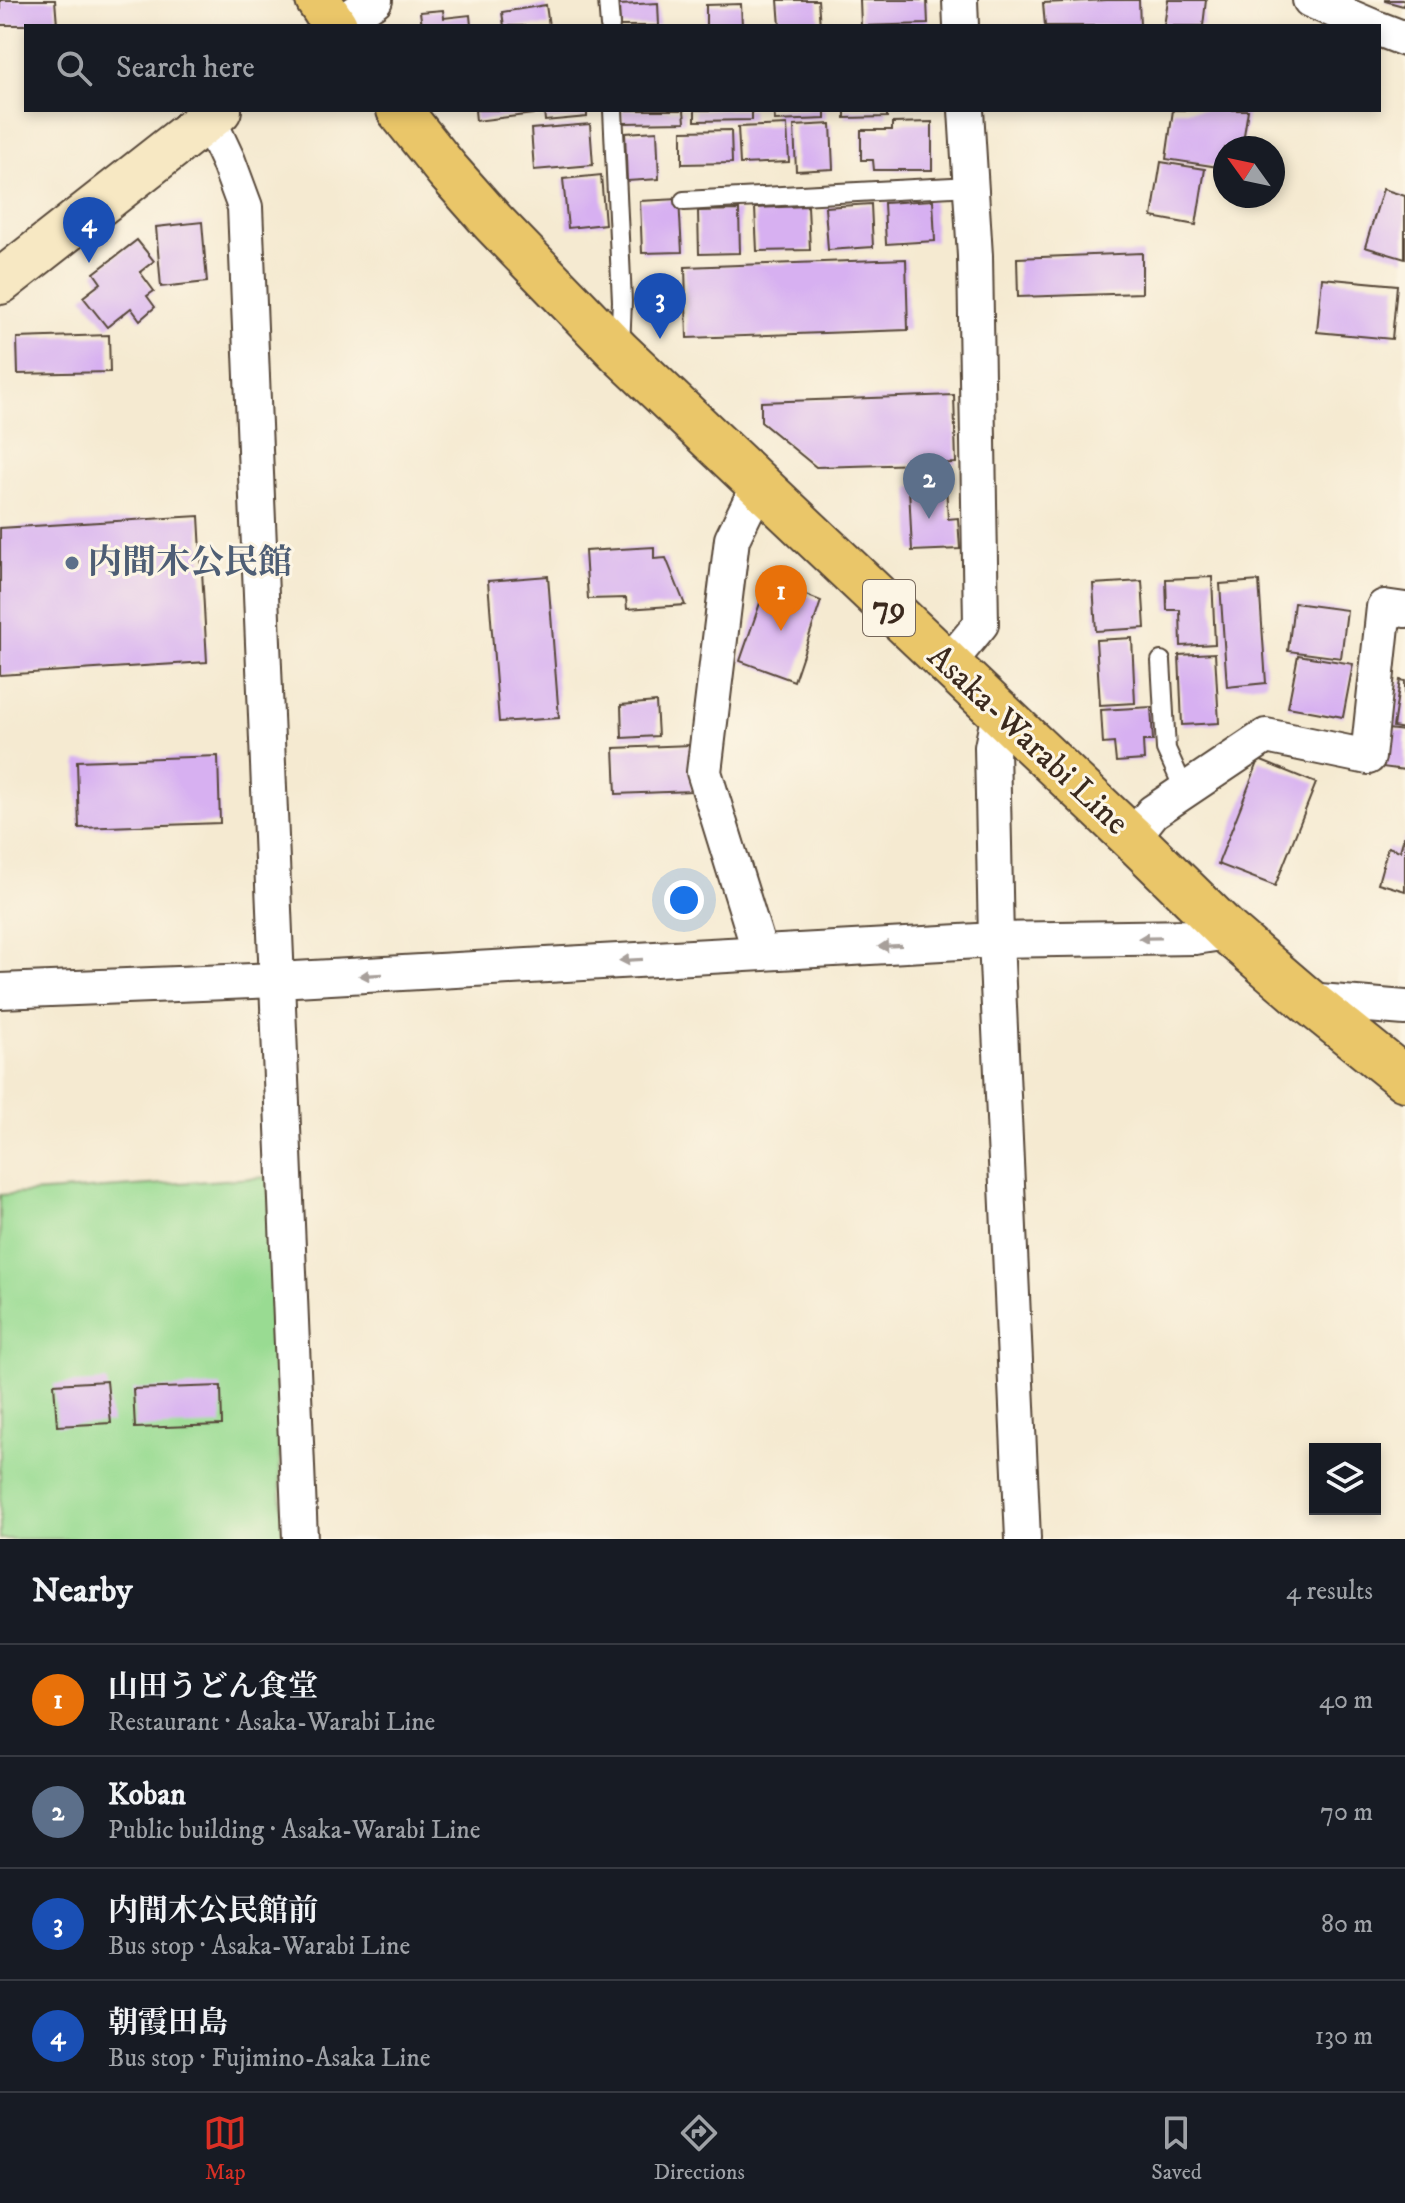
<!DOCTYPE html>
<html lang="en">
<head>
<meta charset="utf-8">
<style>
  :root { --surface:#171b24; --page:#242831; --text:#f1f3f6; --muted:#9ea1a6; --line:#363941; --accent:#d93025 }
  body { margin:0; font-family:"IM FELL DW Pica","Noto Serif JP",serif; background:var(--page); color:var(--text) }
  .controls { position:absolute; right:24px; bottom:24px; display:grid; overflow:hidden; border-radius:0px; box-shadow:0 4px 12px #0003 }
  .controls button { width:72px; height:72px; display:grid; place-items:center; padding:0; border:0; border-bottom:2px solid var(--line); background:var(--surface); color:var(--text); font:40px sans-serif }
  .compass { position:absolute; left:1213px; top:136px; width:72px; height:72px; border-radius:50%; background:var(--surface); box-shadow:0 4px 12px #0003; rotate:303deg }
  .you { position:absolute; left:684px; top:900px; width:28px; height:28px; margin:-20px; border:6px solid #fff; border-radius:50%; background:#1a73e8; box-shadow:0 0 0 12px #1a73e833 }
  .badge { display:grid; place-items:center; width:52px; height:52px; border-radius:50%; background:var(--accent); color:#fff; font-size:26px; font-weight:700 }
  .pin { position:absolute; translate:-50% -66px; filter:drop-shadow(0 2px 4px #0008) }
  .pin::after { content:''; position:absolute; top:42px; width:28px; height:24px; background:inherit; clip-path:polygon(0 0,100% 0,50% 100%) }
  .list { margin:0; padding:0; list-style:none }
  h2 { display:flex; justify-content:space-between; align-items:center; height:104px; margin:0; padding:0 32px; font-size:34px }
  h2 small { font-size:26px; font-weight:400; color:var(--muted) }
  .list li { display:grid; grid-template-columns:52px 1fr auto; gap:24px; align-items:center; box-sizing:border-box; height:112px; padding:0 32px; border-top:2px solid var(--line) }
  .list b { display:block; font-size:30px; white-space:nowrap }
  .list p { margin:0; font-size:26px; white-space:nowrap; color:var(--muted) }
  .list em { font-size:26px; font-style:normal; color:var(--muted) }
  .icon { flex:none; width:44px; height:44px; fill:none; stroke:currentColor; stroke-width:2; stroke-linecap:round; stroke-linejoin:round }
  .map { position:relative; flex:none; width:1405px; height:1539px; overflow:hidden }
  .search { position:absolute; background:var(--surface); box-shadow:0 4px 12px #0003; left:24px; right:24px; top:24px; height:88px; display:flex; align-items:center; gap:20px; box-sizing:border-box; padding:0 28px; border-radius:0px; color:var(--muted); font-size:30px }
  .sheet { height:552px; background:var(--surface) }
  nav { display:flex; justify-content:space-around; align-items:center; box-sizing:border-box; height:112px; border-top:2px solid var(--line); background:var(--surface); font-size:22px; color:var(--muted) }
  nav a { display:grid; justify-items:center; gap:4px }
  nav .on { color:var(--accent) }
  .map>svg:first-child { display:block }
</style>
</head>
<body>
<div class="map">
<svg width="1405" height="1539" viewBox="0 0 1405 1539">
  <rect width="100%" height="100%" fill="#fcf5e5"/>
  <filter id="ink" filterUnits="userSpaceOnUse"><feTurbulence type="fractalNoise" baseFrequency=".0125" numOctaves="2"/><feDisplacementMap in="SourceGraphic" scale="16" xChannelSelector="R" yChannelSelector="G"/><feConvolveMatrix kernelMatrix="1 2 1 2 8 2 1 2 1" color-interpolation-filters="sRGB"/></filter>
  <filter id="wash" filterUnits="userSpaceOnUse"><feTurbulence type="fractalNoise" baseFrequency=".006" numOctaves="4" result="noise"/><feDisplacementMap in="SourceGraphic" scale="32" xChannelSelector="R" yChannelSelector="G"/><feGaussianBlur stdDeviation="1.8" result="paint"/><feColorMatrix in="noise" values="0 0 0 0 0 0 0 0 0 0 0 0 0 0 0 0 0 1.4 0 .05"/><feComposite in="paint" operator="in"/></filter>
  <g filter="url(#wash)">
    <rect width="100%" height="100%" fill="#f5ead1"/>
    <!-- green -->
    <polygon fill="#99db92" stroke="#6a8258" stroke-width="2" points="268,1177 283,1539 0,1539 0,1195"/>
    <g id="blocks">
      <!-- building -->
      <g fill="#d7b0f1">
        <polygon points="0,0 55,0 57,25 0,25"/>
        <polygon points="778,0 818,0 820,26 780,26"/>
        <polygon points="860,0 927,0 928,24 861,26"/>
        <polygon points="1107,0 1139,0 1140,26 1045,26 1043,3"/>
        <polygon points="1168,0 1206,0 1203,26 1164,26"/>
        <polygon points="1405,0 1403,6 1385,1 1385,0"/>
        <polygon points="658,3 659,26 620,26 619,5"/>
        <polygon points="741,4 742,26 706,26 706,5"/>
        <polygon points="546,5 549,26 504,26 502,12"/>
        <polygon points="443,10 444,18 470,15 471,26 422,26 420,12"/>
        <polygon points="475,110 533,110 534,114 476,121"/>
        <polygon points="544,110 587,110 587,117 545,121"/>
        <polygon points="622,110 684,110 685,122 623,123"/>
        <polygon points="695,110 752,110 752,120 695,121"/>
        <polygon points="774,110 825,110 825,119 775,121"/>
        <polygon points="845,110 887,110 887,117 845,118"/>
        <polygon points="1173,110 1248,110 1242,148 1225,148 1225,168 1166,159"/>
        <polygon points="932,122 932,170 874,170 873,160 861,160 861,130 892,130 892,123"/>
        <polygon points="590,124 593,165 534,170 531,129"/>
        <polygon points="831,124 833,169 796,171 794,126"/>
        <polygon points="787,125 789,162 740,164 738,127"/>
        <polygon points="731,130 732,163 682,164 682,131"/>
        <polygon points="657,131 659,179 627,181 625,133"/>
        <polygon points="1161,162 1205,169 1196,225 1152,217"/>
        <polygon points="601,175 605,224 568,228 563,179"/>
        <polygon points="1383,189 1405,196 1405,259 1365,247"/>
        <polygon points="679,199 682,252 642,253 640,201"/>
        <polygon points="933,200 935,241 886,244 884,203"/>
        <polygon points="871,204 873,247 828,250 825,207"/>
        <polygon points="808,206 810,250 757,251 755,208"/>
        <polygon points="739,210 740,253 699,254 698,211"/>
        <polygon points="202,222 207,282 161,287 156,227"/>
        <polygon points="137,240 154,261 140,272 154,291 147,296 155,307 140,320 131,308 107,327 83,297 101,283 94,273"/>
        <polygon points="1142,253 1142,293 1018,297 1017,258"/>
        <polygon points="906,259 908,330 687,338 685,267"/>
        <polygon points="1322,278 1397,285 1392,339 1317,332"/>
        <polygon points="109,335 110,372 18,374 17,338"/>
        <polygon points="954,395 956,463 816,467 761,422 761,402"/>
        <polygon points="946,486 948,519 958,518 960,549 912,551 909,487"/>
        <polygon points="199,516 207,662 0,675 0,528"/>
        <polygon points="654,547 654,559 666,558 685,605 627,609 626,598 588,599 585,551"/>
        <polygon points="548,576 559,718 499,722 488,581"/>
        <polygon points="1212,577 1215,644 1181,646 1180,610 1167,610 1166,579"/>
        <polygon points="768,580 821,601 794,681 740,661"/>
        <polygon points="1142,581 1145,628 1096,631 1093,584"/>
        <polygon points="1259,581 1266,683 1227,687 1220,584"/>
        <polygon points="1294,603 1347,610 1341,658 1288,651"/>
        <polygon points="1132,638 1135,703 1100,705 1096,640"/>
        <polygon points="1215,653 1219,723 1182,725 1179,655"/>
        <polygon points="1298,655 1353,664 1343,717 1288,707"/>
        <polygon points="1400,680 1405,681 1405,729 1393,727"/>
        <polygon points="656,702 658,736 622,738 621,705"/>
        <polygon points="1151,707 1153,741 1143,741 1144,760 1116,762 1114,743 1103,744 1101,710"/>
        <polygon points="1387,729 1405,731 1405,770 1382,767"/>
        <polygon points="691,745 692,791 616,794 614,748"/>
        <polygon points="218,756 220,823 79,828 77,761"/>
        <polygon points="1259,760 1316,783 1275,886 1218,864"/>
        <polygon points="1404,837 1405,837 1405,891 1378,883 1388,847 1400,851"/>
        <polygon points="107,1381 111,1423 57,1426 54,1384"/>
        <polygon points="221,1386 222,1425 135,1428 133,1389"/>
      </g>
    </g>
  </g>
  <g filter="url(#ink)">
    <use href="#blocks" fill-opacity="0" stroke="#574739" stroke-width="2"/>
    <g fill="none" stroke-linecap="round" stroke-linejoin="round">
      <!-- service casing -->
      <g stroke="#574739" stroke-width="22">
        <g id="service">
          <polyline points="608,0 610,26"/>
          <polyline points="613,110 622,301 620,347"/>
          <polyline points="684,201 971,186"/>
          <polyline points="1161,661 1166,749 1185,791"/>
        </g>
      </g>
      <!-- minor casing -->
      <g stroke="#574739" stroke-width="38">
        <g id="minor">
          <polyline points="960,0 961,26"/>
          <polyline points="1310,0 1371,26"/>
          <polyline points="337,26 375,0"/>
          <polyline points="1379,29 1405,39"/>
          <polyline points="208,118 228,161 245,207 300,1539"/>
          <polyline points="759,484 732,539 704,772 760,953"/>
          <polyline points="948,664 981,624 975,256 966,110"/>
          <polyline points="999,713 992,747 996,940 1023,1539"/>
          <polyline points="1132,838 1153,812 1266,736 1368,757 1384,607 1405,610"/>
          <polyline points="0,991 277,980 996,940 1195,937 1228,932"/>
          <polyline points="1307,1000 1405,1008"/>
        </g>
      </g>
      <!-- secondary casing -->
      <g stroke="#574739" stroke-width="48">
        <polyline id="secondary" points="0,282 219,110"/>
      </g>
      <!-- primary casing -->
      <g stroke="#574739" stroke-width="48">
        <g id="primary">
          <polyline points="318,0 335,26"/>
          <polyline points="399,110 447,170 493,222 619,352 1132,838 1228,932 1307,1000 1405,1079"/>
        </g>
      </g>
      <!-- service -->
      <use href="#service" stroke="#fff" stroke-width="18"/>
      <!-- minor -->
      <use href="#minor" stroke="#fff" stroke-width="34"/>
      <!-- secondary -->
      <use href="#secondary" stroke="#f7e8c3" stroke-width="44"/>
      <!-- primary -->
      <use href="#primary" stroke="#eac669" stroke-width="44"/>
    </g>
    <!-- one-way arrows -->
    <defs><path id="oneway-solid" d="M-6-.8H1V-3.2L6.5 0L1 3.2V.8H-6Z" transform="scale(2)"/></defs>
    <g fill="#a79f9a">
      <use href="#oneway-solid" transform="translate(1150 938) rotate(179)"/>
      <use href="#oneway-solid" transform="translate(890 946) rotate(177)"/>
      <use href="#oneway-solid" transform="translate(631 960) rotate(177)"/>
      <use href="#oneway-solid" transform="translate(371 975) rotate(177)"/>
    </g>
  </g>
  <!-- markers -->
  <circle fill="#5c6f8a" stroke="#fcf5e5" stroke-width="3" cx="72" cy="563" r="8"/>
  <g text-anchor="middle" dominant-baseline="central" stroke-width="6" stroke-linejoin="round" paint-order="stroke">
    <!-- shield labels -->
    <rect fill="#fcf5e5" stroke="#75675a" stroke-width="2" x="863" y="580" width="52" height="56" rx="6"/>
    <g font-size="32" font-weight="bold" fill="#3b2a1e">
      <text x="889" y="608">79</text>
    </g>
    <!-- service labels -->
    <g font-size="34" font-weight="bold" fill="#4e5e75" stroke="#fcf5e5" text-anchor="start">
      <text x="88" y="563">内間木公民館</text>
    </g>
    <!-- street labels -->
    <g font-size="34" fill="#3b2a1e" stroke="#fcf5e5">
      <text transform="translate(1028 740) rotate(43)">Asaka-Warabi Line</text>
    </g>
  </g>
</svg>
<div class="controls">
<button><svg class="icon" aria-label="layers" viewBox="0 0 24 24"><path d="M12 4l9 5-9 5-9-5zM3 14l9 5 9-5"/></svg></button>
</div>
<svg class="compass" viewBox="-18 -18 36 36"><path d="M0-13l5 13h-10z" fill="#e53935"/><path d="M0 13l5-13h-10z" fill="#9ea1a6"/></svg>
<div class="you"></div>
<div class="pin badge" style="left:781px;top:631px;background:#e8710a">1</div>
<div class="pin badge" style="left:929px;top:519px;background:#5c6f8a">2</div>
<div class="pin badge" style="left:660px;top:339px;background:#1a4fb4">3</div>
<div class="pin badge" style="left:89px;top:263px;background:#1a4fb4">4</div>
<div class="search"><svg class="icon" aria-label="search" viewBox="0 0 24 24"><circle cx="10" cy="10" r="6"/><path d="M15 15l6 6"/></svg>Search here</div>
</div>
<section class="sheet">
<h2>Nearby<small>4 results</small></h2>
<ul class="list">
<li><span class="badge" style="background:#e8710a">1</span><div><b>山田うどん食堂</b><p>Restaurant · Asaka-Warabi Line</p></div><em>40 m</em></li>
<li><span class="badge" style="background:#5c6f8a">2</span><div><b>Koban</b><p>Public building · Asaka-Warabi Line</p></div><em>70 m</em></li>
<li><span class="badge" style="background:#1a4fb4">3</span><div><b>内間木公民館前</b><p>Bus stop · Asaka-Warabi Line</p></div><em>80 m</em></li>
<li><span class="badge" style="background:#1a4fb4">4</span><div><b>朝霞田島</b><p>Bus stop · Fujimino-Asaka Line</p></div><em>130 m</em></li>
</ul>
</section>
<nav>
<a class="on"><svg class="icon" aria-label="map" viewBox="0 0 24 24"><path d="M3 6l6-2 6 2 6-2v14l-6 2-6-2-6 2zM9 4v14M15 6v14"/></svg>Map</a>
<a><svg class="icon" aria-label="directions" viewBox="0 0 24 24"><path d="M12 3l9 9-9 9-9-9zM9 14v-3h6M13 9l2 2-2 2"/></svg>Directions</a>
<a><svg class="icon" aria-label="saved" viewBox="0 0 24 24"><path d="M7 4h10v16l-5-4-5 4z"/></svg>Saved</a>
</nav>
</body>
</html>
